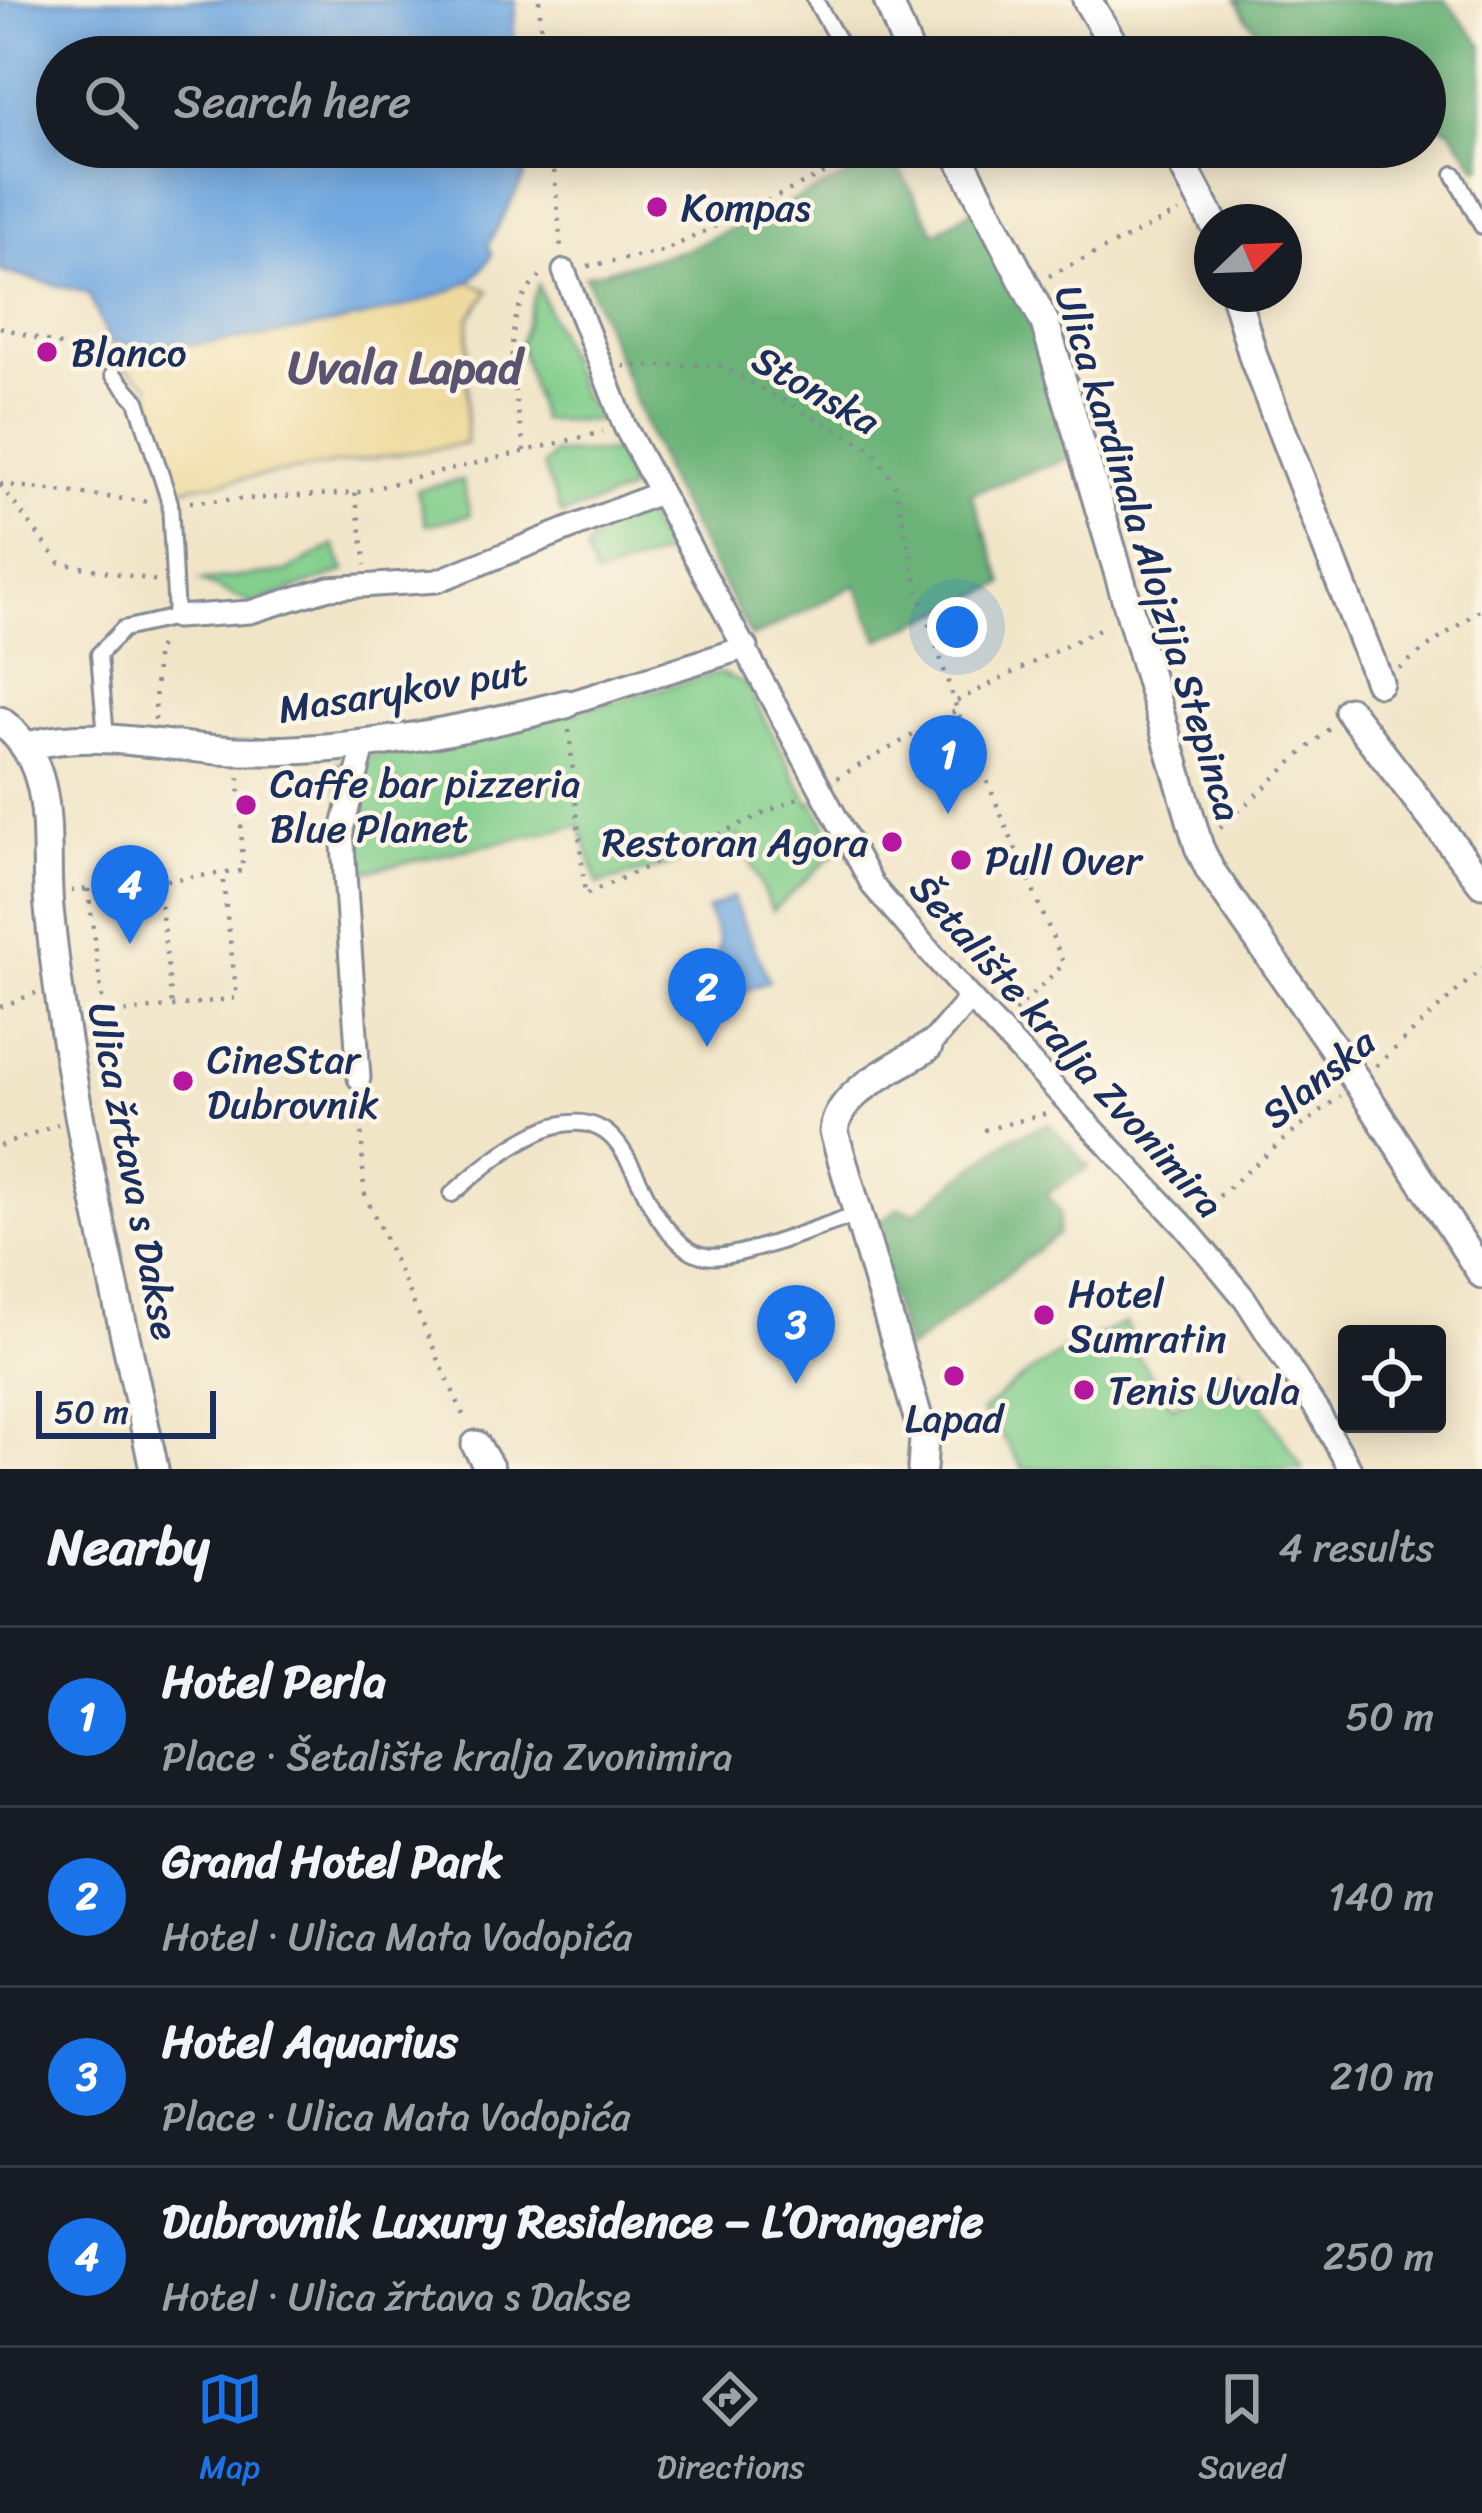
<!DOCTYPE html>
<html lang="en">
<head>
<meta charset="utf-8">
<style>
  :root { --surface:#171b24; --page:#242831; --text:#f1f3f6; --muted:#9ea1a6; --line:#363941; --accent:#1a73e8 }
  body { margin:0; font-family:Sriracha,sans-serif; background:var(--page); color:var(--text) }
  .controls { position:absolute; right:36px; bottom:36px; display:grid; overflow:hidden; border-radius:12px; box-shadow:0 6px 30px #0003 }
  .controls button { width:108px; height:108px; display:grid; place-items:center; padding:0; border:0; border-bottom:3px solid var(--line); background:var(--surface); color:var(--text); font:60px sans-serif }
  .compass { position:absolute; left:1194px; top:204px; width:108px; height:108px; border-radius:50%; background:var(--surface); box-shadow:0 6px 30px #0003; rotate:67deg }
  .scale { position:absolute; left:36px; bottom:30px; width:180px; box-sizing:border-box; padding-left:12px; border:6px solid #1b2f5e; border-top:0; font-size:33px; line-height:42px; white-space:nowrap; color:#1b2f5e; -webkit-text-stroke:9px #fcf5e5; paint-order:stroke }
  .you { position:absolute; left:957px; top:627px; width:42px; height:42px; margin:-30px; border:9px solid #fff; border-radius:50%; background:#1a73e8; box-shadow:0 0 0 18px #1a73e833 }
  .badge { display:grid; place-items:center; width:78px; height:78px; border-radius:50%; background:var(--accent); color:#fff; font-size:39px; font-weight:700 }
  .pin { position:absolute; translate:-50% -99px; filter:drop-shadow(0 3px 6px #0008) }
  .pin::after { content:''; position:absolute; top:63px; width:42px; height:36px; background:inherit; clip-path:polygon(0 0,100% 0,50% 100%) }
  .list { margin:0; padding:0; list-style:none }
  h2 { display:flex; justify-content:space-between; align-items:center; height:156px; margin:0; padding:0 48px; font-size:51px }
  h2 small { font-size:39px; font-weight:400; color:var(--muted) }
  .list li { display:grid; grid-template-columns:78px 1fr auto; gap:36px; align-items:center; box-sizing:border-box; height:180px; padding:0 48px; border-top:3px solid var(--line) }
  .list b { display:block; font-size:45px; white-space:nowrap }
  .list p { margin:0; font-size:39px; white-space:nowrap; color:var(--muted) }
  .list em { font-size:39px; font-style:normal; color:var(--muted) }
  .icon { flex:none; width:66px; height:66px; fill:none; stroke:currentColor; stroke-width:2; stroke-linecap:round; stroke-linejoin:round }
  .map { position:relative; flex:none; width:1482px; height:1469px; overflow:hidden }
  .search { position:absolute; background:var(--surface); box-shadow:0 6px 30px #0003; left:36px; right:36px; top:36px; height:132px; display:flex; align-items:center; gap:30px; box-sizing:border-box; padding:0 42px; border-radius:66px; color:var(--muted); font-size:45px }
  .sheet { height:876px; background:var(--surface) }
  nav { display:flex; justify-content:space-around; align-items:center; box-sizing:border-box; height:168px; border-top:3px solid var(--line); background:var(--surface); font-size:33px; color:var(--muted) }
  nav a { display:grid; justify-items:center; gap:6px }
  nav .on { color:var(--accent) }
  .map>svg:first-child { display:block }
</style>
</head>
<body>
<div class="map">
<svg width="1482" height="1469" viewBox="0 0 1482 1469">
  <rect width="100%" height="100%" fill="#fcf5e5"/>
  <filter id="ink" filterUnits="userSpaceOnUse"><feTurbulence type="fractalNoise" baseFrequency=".00833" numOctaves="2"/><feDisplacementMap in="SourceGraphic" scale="24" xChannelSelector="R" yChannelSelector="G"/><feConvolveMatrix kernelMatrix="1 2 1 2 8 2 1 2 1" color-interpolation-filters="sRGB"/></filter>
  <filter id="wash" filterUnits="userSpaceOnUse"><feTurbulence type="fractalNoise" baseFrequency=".004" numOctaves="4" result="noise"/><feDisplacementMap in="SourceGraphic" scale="48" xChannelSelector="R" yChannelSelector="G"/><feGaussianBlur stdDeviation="2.7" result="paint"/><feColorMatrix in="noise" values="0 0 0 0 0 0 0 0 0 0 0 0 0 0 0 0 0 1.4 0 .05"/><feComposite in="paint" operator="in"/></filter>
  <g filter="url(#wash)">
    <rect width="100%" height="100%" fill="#f1e5c8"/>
    <!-- green -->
    <g fill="#84cf8d" stroke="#507f76" stroke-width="3">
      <polygon points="538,285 583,398 604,421 541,420 520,344"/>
      <polygon points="623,452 629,491 562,515 543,466 554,453"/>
      <polygon points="462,480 470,515 426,525 417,490"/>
      <polygon points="645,512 664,554 595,577 586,552 599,529"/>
      <polygon points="334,545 345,571 252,604 201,581 286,572"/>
      <polygon points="720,673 745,683 809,803 813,801 836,844 832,846 835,853 772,911 739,836 670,865 598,884 580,825 353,874 334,764 533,723"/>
      <path d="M1126 1323 1137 1355 1173 1407 1238 1366 1303 1469H1023L1005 1440 981 1412C1031 1367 1064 1349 1126 1323Z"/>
    </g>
    <!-- forest -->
    <g fill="#6bb278" stroke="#43706b" stroke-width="3">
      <polygon points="1236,0 1445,0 1482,45 1482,167 1477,167 1451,130 1425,119 1425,57 1281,57 1245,17"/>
      <polygon points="892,156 935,233 978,206 1036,326 1075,456 971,493 1004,584 879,640 856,585 752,638 669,484 585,276 685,250"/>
      <polygon points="1049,1124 1089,1167 1046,1194 1060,1211 1058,1234 907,1351 870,1229 899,1208 915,1213 1011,1138"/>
    </g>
    <!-- sand -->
    <path fill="#eeda9e" stroke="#84847e" stroke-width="3" d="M469 281 489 291 469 319 466 444 170 490 149 384 119 364 110 342C145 349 178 344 213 340 302 331 385 312 469 281Z"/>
    <!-- water -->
    <g fill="#72a9e0" stroke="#466c9f" stroke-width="3">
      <path d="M0 0H516L511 57H57V147H520L524 177 488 245 492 254C486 265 479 275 468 282 402 319 184 357 110 342L88 293 0 271Z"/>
      <polygon points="732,897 769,981 729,998 715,966 719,940 707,910"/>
    </g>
  </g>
  <g filter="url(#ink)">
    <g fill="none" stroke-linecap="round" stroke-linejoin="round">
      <!-- service casing -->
      <g stroke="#868a93" stroke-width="20">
        <g id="service">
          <polyline points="815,0 839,42 854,57"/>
          <polyline points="1454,174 1482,226"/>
          <polyline points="106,738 99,654 123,629 176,617 170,503 137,401 113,374"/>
          <path d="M452 1194C490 1161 572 1087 617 1143 638 1169 646 1205 668 1230 679 1242 689 1253 705 1256 735 1262 822 1225 856 1215"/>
        </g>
      </g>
      <!-- pedestrian casing -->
      <g stroke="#868a93" stroke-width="27">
        <g id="pedestrian">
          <polyline points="564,271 625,427 873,886 970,998 1185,1227 1245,1299 1320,1415 1350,1469"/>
          <polyline points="176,617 250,612 329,588 437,581 659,493"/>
          <polyline points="566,704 747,647"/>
          <polyline points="928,1047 970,998"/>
          <polyline points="359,1078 342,830 365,743"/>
        </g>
      </g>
      <!-- minor casing -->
      <g stroke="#868a93" stroke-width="33">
        <g id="minor">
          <polyline points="888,0 911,57"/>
          <polyline points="1087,0 1121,57"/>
          <polyline points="954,147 1045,323 1199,847 1210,870 1358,1083 1482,1274"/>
          <polyline points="1173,147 1213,222"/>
          <polyline points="1235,294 1254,359 1379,682"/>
          <polyline points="1349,711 1482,883"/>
          <path d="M0 721C60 764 43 843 49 908 67 1097 115 1284 154 1469"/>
          <path d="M28 746C97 727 168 749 238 751 349 753 460 731 566 704"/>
          <polyline points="476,1445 490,1469"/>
          <path d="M922 1469 924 1438 834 1132C837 1091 897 1068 928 1047"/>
        </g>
      </g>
      <!-- path -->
      <g stroke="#868a93" stroke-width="4.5" stroke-dasharray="3 9" stroke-linecap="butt">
        <polyline points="539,0 543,57"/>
        <polyline points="552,147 561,248"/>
        <polyline points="588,266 662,252 841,165 887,147"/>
        <polyline points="1049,276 1179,212"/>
        <polyline points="0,327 97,356 101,361"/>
        <polyline points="623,366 719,365 873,450 894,483 919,592 957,710 1064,964 1012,1014"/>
        <path d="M525 451C516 398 494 315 541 276"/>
        <polyline points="0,484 149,502"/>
        <polyline points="0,485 60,563 158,581"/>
        <polyline points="355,493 366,565"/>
        <polyline points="190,502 355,493 603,432"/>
        <polyline points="1399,668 1482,608"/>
        <polyline points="957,701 1107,625"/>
        <polyline points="155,720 156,653 164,638"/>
        <polyline points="569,730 585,895 800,797"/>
        <polyline points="837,778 957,710"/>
        <polyline points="1220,828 1332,726"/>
        <polyline points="158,881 172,1006"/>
        <polyline points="88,889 104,1014"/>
        <polyline points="71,891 243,871 239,775"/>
        <polyline points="0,1007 36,993"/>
        <polyline points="89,1017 237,998 222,874"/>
        <polyline points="1376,1066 1482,968"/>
        <polyline points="360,1097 364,1192 467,1423"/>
        <polyline points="984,1130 1048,1113"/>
        <polyline points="0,1146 58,1124"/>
        <polyline points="1201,1212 1280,1143 1340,1096"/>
      </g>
      <!-- service -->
      <use href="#service" stroke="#fff" stroke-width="14"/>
      <!-- pedestrian -->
      <use href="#pedestrian" stroke="#fff" stroke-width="21"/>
      <!-- minor -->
      <use href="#minor" stroke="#fff" stroke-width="27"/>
    </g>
  </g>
  <!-- markers -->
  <g fill="#b5179e" stroke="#fcf5e5" stroke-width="4.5">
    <circle cx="657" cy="207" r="12"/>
    <circle cx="47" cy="352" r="12"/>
    <circle cx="246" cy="805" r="12"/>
    <circle cx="892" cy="842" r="12"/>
    <circle cx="961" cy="860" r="12"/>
    <circle cx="183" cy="1081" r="12"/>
    <circle cx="1044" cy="1315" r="12"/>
    <circle cx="954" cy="1376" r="12"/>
    <circle cx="1084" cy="1390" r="12"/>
  </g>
  <g text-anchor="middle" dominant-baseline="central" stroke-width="9" stroke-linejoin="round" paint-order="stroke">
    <!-- poi labels -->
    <g font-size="39" fill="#1b2f5e" stroke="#fcf5e5" text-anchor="start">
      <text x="681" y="207">Kompas</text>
      <text x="71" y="352">Blanco</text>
      <text x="270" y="783">Caffe bar pizzeria<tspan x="270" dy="45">Blue Planet</tspan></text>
      <text x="868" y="842" text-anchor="end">Restoran Agora</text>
      <text x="985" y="860">Pull Over</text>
      <text x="207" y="1059">CineStar<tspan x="207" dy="45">Dubrovnik</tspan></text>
      <text x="1068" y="1293">Hotel<tspan x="1068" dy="45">Sumratin</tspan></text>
      <text x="1108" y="1390">Tenis Uvala</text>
      <text x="954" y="1418" text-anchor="middle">Lapad</text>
    </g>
    <!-- street labels -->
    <g font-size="39" fill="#1b2f5e" stroke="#fcf5e5">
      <text transform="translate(816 390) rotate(30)">Stonska</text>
      <text transform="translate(1149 553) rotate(73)">Ulica kardinala Alojzija Stepinca</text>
      <text transform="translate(403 690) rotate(-9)">Masarykov put</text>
      <text transform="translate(1067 1046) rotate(48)">Šetalište kralja Zvonimira</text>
      <text transform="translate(1318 1078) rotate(-39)">Slanska</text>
      <text transform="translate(134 1171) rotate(79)">Ulica žrtava s Dakse</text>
    </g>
    <!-- quarter labels -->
    <g font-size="45" font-weight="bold" fill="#5b5470" stroke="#fcf5e5">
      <text x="405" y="368">Uvala Lapad</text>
    </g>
  </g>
</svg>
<div class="controls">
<button><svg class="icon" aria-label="locate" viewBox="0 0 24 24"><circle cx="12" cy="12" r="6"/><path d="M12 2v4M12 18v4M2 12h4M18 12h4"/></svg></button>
</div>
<svg class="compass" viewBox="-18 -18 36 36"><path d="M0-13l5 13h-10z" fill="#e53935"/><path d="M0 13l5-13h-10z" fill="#9ea1a6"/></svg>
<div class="scale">50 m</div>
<div class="you"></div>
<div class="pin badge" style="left:948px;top:814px">1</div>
<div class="pin badge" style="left:707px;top:1047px">2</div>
<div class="pin badge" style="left:796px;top:1384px">3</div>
<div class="pin badge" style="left:130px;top:944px">4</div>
<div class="search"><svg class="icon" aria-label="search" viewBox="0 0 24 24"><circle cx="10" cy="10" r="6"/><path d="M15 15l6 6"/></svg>Search here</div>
</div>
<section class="sheet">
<h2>Nearby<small>4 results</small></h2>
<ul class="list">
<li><span class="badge">1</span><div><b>Hotel Perla</b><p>Place · Šetalište kralja Zvonimira</p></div><em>50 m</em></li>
<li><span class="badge">2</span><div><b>Grand Hotel Park</b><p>Hotel · Ulica Mata Vodopića</p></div><em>140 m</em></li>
<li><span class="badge">3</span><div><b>Hotel Aquarius</b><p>Place · Ulica Mata Vodopića</p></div><em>210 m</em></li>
<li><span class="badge">4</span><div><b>Dubrovnik Luxury Residence – L’Orangerie</b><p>Hotel · Ulica žrtava s Dakse</p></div><em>250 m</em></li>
</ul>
</section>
<nav>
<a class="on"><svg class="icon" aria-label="map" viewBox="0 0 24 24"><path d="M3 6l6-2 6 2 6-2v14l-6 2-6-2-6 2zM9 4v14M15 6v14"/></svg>Map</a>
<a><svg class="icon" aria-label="directions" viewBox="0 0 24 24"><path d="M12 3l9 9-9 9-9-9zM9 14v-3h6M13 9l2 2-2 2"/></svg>Directions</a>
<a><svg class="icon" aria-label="saved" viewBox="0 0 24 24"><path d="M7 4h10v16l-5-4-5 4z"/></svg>Saved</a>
</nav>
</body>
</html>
